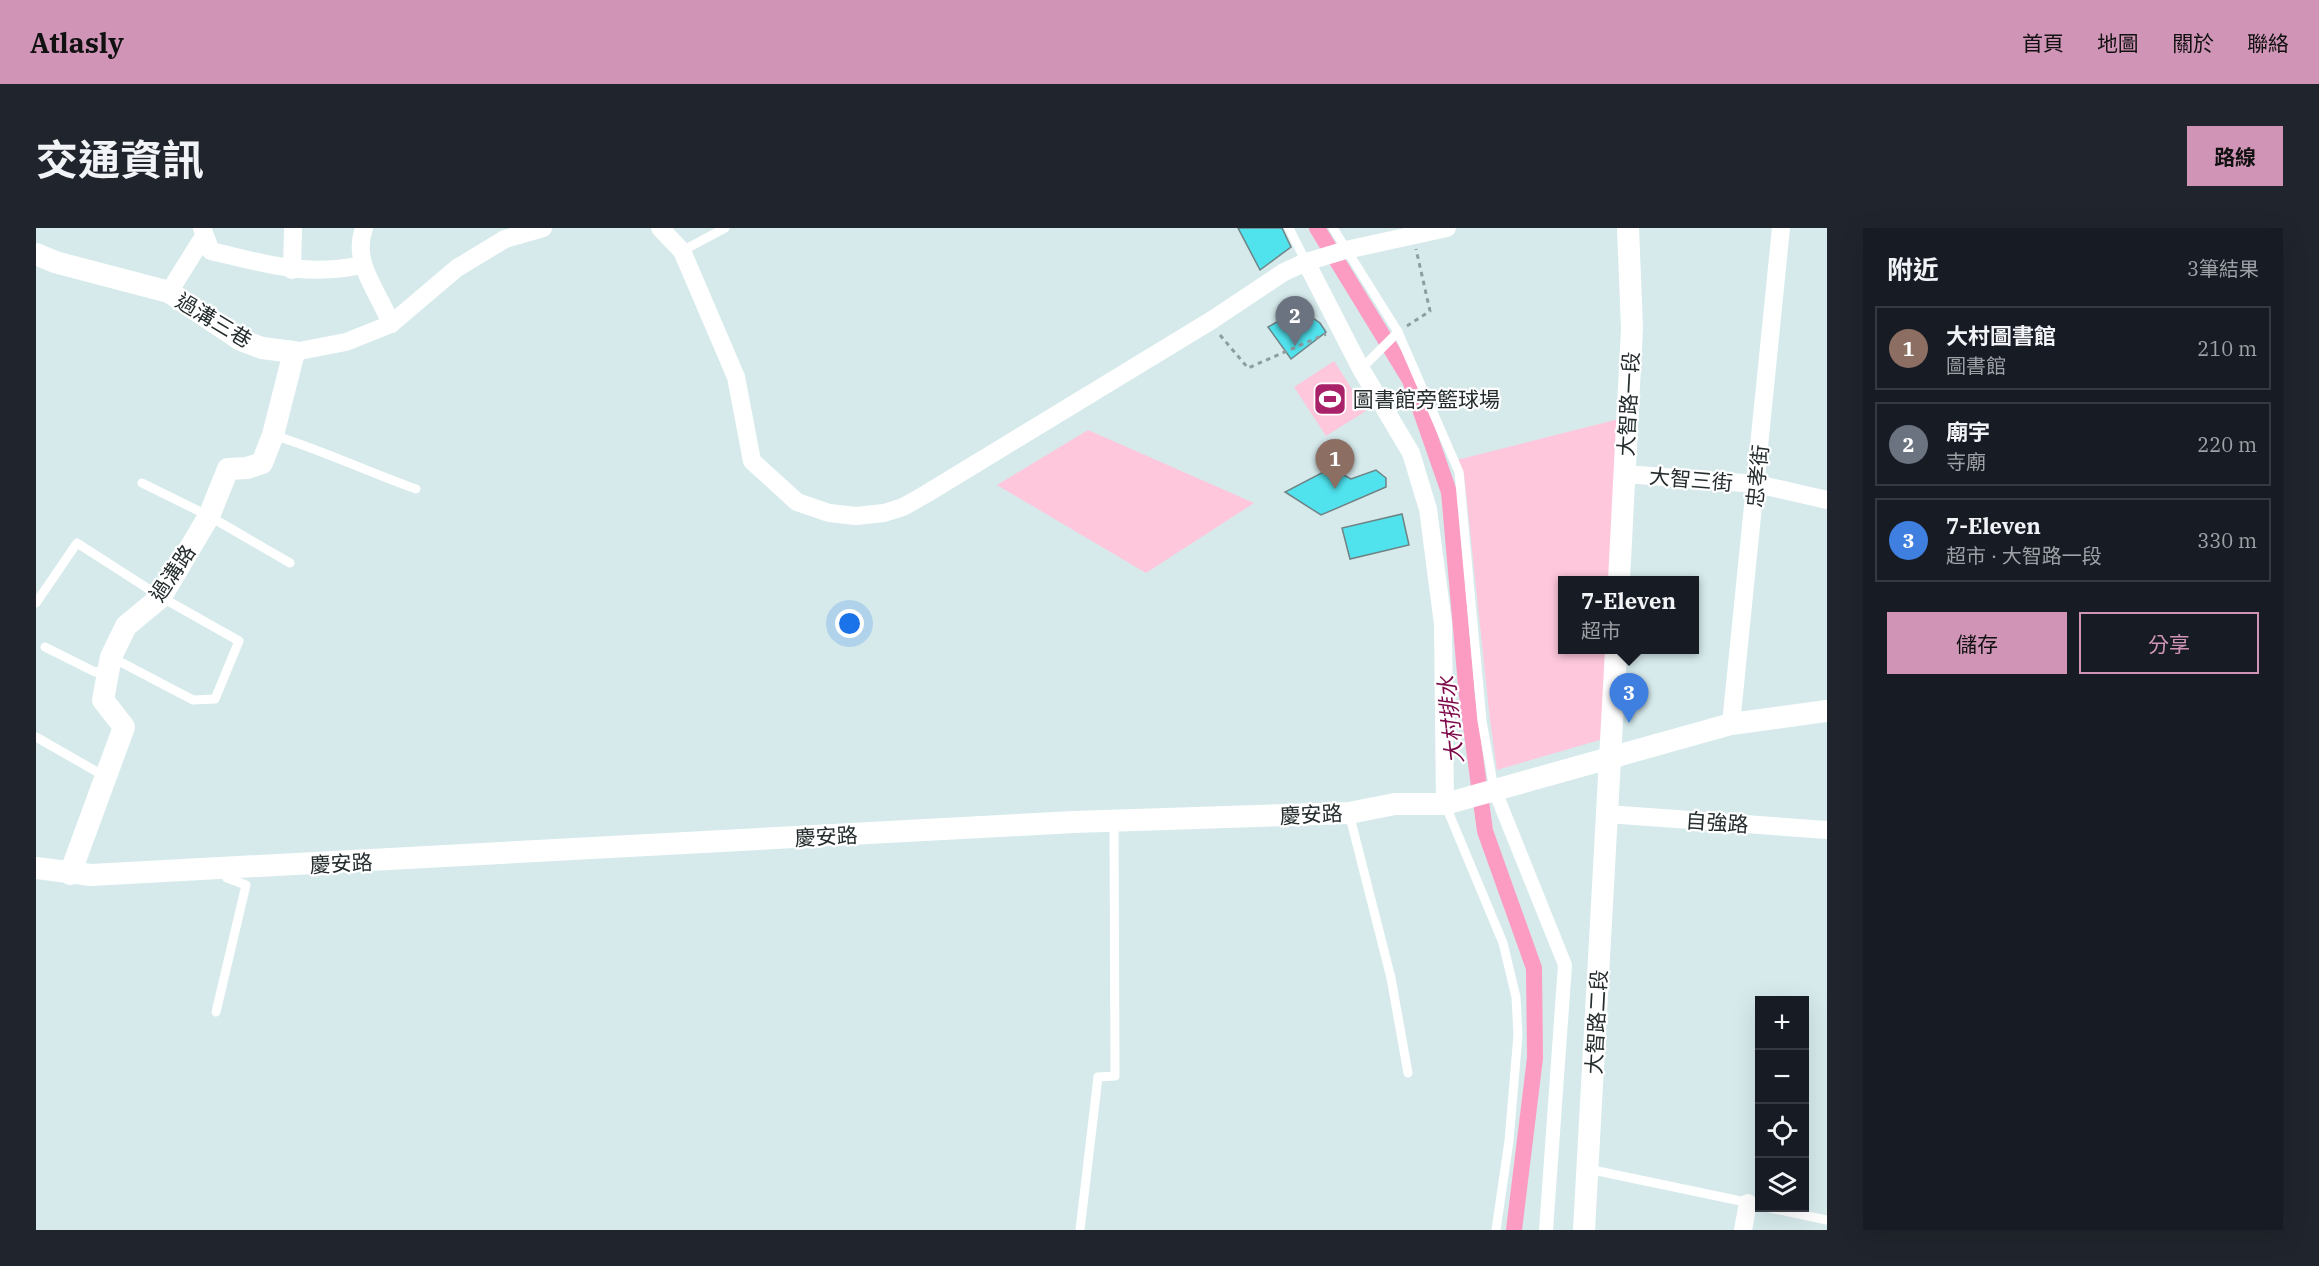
<!DOCTYPE html>
<html lang="zh-TW">
<head>
<meta charset="utf-8">
<style>
  :root { --surface:#171b24; --page:#20242c; --text:#f1f3f6; --muted:#9ea1a6; --line:#363941; --accent:#d094b7 }
  body { margin:0; font-family:"IBM Plex Serif","Noto Sans TC",serif; background:var(--page); color:var(--text) }
  .controls { position:absolute; right:18px; bottom:18px; display:grid; overflow:hidden; border-radius:0px; box-shadow:0 6px 24px #0002 }
  .controls button { width:54px; height:54px; display:grid; place-items:center; padding:0; border:0; border-bottom:2px solid var(--line); background:var(--surface); color:var(--text); font:30px sans-serif }
  .you { position:absolute; left:814px; top:396px; width:21px; height:21px; margin:-15px; border:4px solid #fff; border-radius:50%; background:#1a73e8; box-shadow:0 0 0 9px #1a73e833 }
  .badge { display:grid; place-items:center; width:39px; height:39px; border-radius:50%; background:var(--accent); color:#fff; font-size:20px; font-weight:700 }
  .pin { position:absolute; translate:-50% -50px; filter:drop-shadow(0 2px 3px #0008) }
  .pin::after { content:''; position:absolute; top:32px; width:21px; height:18px; background:inherit; clip-path:polygon(0 0,100% 0,50% 100%) }
  .popup { position:absolute; left:1522px; top:348px; width:141px; height:78px; box-sizing:border-box; display:grid; place-content:center; border-radius:0px; background:var(--surface); filter:drop-shadow(0 2px 4px #0005); font-size:20px; white-space:nowrap; color:var(--muted) }
  .popup b { font-size:22px; color:var(--text) }
  .popup::after { content:''; position:absolute; left:50%; top:100%; margin-left:-12px; border:12px solid transparent; border-top-color:var(--surface) }
  .list { margin:0; padding:0; list-style:none }
  h2 { display:flex; justify-content:space-between; align-items:center; height:78px; margin:0; padding:0 24px; font-size:26px }
  h2 small { font-size:20px; font-weight:400; color:var(--muted) }
  .list li { display:grid; grid-template-columns:39px 1fr auto; gap:18px; align-items:center; box-sizing:border-box; height:84px; margin:0 12px 12px; padding:0 12px; border:2px solid var(--line); border-radius:0px }
  .list b { display:block; font-size:22px; white-space:nowrap }
  .list p { margin:0; font-size:20px; white-space:nowrap; color:var(--muted) }
  .list em { font-size:20px; font-style:normal; color:var(--muted) }
  .actions { display:flex; gap:12px; padding:18px 24px }
  .actions a { flex:1; padding:14px 0; border:2px solid var(--accent); border-radius:0px; text-align:center; font-size:21px; color:var(--accent) }
  .actions .main { background:var(--accent); color:#111 }
  .icon { flex:none; width:33px; height:33px; fill:none; stroke:currentColor; stroke-width:2; stroke-linecap:round; stroke-linejoin:round }
  .map { position:relative; flex:none; width:1791px; height:1002px; overflow:hidden; border-radius:0px }
  header { display:flex; align-items:center; gap:36px; box-sizing:border-box; height:84px; padding:0 30px; background:var(--accent); color:#111 }
  header strong { font-size:28px }
  nav { display:flex; gap:33px; margin-inline-start:auto; font-size:21px }
  .intro { display:flex; align-items:center; justify-content:space-between; box-sizing:border-box; height:144px; padding:0 36px }
  h1 { margin:0; font-size:42px }
  .button { padding:15px 27px; border-radius:0px; background:var(--accent); color:#111; font-size:21px; font-weight:700 }
  main { display:flex; gap:36px; padding:0 36px }
  aside { flex:1; background:var(--surface); border-radius:0px; box-shadow:0 6px 24px #0002 }
  .map>svg:first-child { display:block }
</style>
</head>
<body>
<header>
<strong>Atlasly</strong>
<nav><a>首頁</a><a>地圖</a><a>關於</a><a>聯絡</a></nav>
</header>
<div class="intro"><h1>交通資訊</h1><a class="button">路線</a></div>
<main>
<div class="map">
<svg width="1791" height="1002" viewBox="0 0 1791 1002">
  <rect width="100%" height="100%" fill="#d6eaec"/>
  <!-- green -->
  <g fill="#fec7dc">
    <polygon points="1298,133 1330,183 1290,208 1258,159"/>
    <polygon points="1583,191 1575,352 1527,352 1527,422 1571,422 1567,511 1461,542 1454,492 1428,245 1421,232"/>
    <polygon points="1052,202 1218,275 1110,345 961,257"/>
  </g>
  <g fill="none" stroke-linecap="round" stroke-linejoin="round">
    <!-- canal -->
    <polyline stroke="#fc9cc3" stroke-width="16" points="1281,0 1374,152 1413,264 1431,468 1449,603 1498,740 1499,830 1478,1002"/>
  </g>
  <!-- building -->
  <g fill="#50e3ee" stroke="#6f8284" stroke-width="1.5">
    <polygon points="1202,0 1246,0 1255,19 1224,42"/>
    <polygon points="1264,81 1284,95 1290,104 1255,131 1232,99"/>
    <polygon points="1295,240 1315,251 1340,242 1350,250 1350,259 1285,287 1249,264"/>
    <polygon points="1366,286 1373,317 1314,331 1306,300"/>
  </g>
  <g fill="none" stroke-linecap="round" stroke-linejoin="round">
    <!-- path -->
    <g stroke="#8e9d9f" stroke-width="3" stroke-dasharray="4.5 4.5" stroke-linecap="butt">
      <polyline points="1371,98 1394,83 1380,21"/>
      <polyline points="1184,107 1212,140 1290,106"/>
    </g>
    <!-- service -->
    <g stroke="#fff" stroke-width="9">
      <polyline points="1253,0 1270,34"/>
      <polyline points="1297,0 1362,104 1423,244 1446,493 1458,561"/>
      <polyline points="646,23 689,0"/>
      <polyline points="1325,141 1362,104"/>
      <path d="M237 207C286 222 332 244 380 261"/>
      <polyline points="106,255 173,288 254,335"/>
      <polyline points="0,375 41,315 125,369 203,413 179,471 157,472 75,429"/>
      <polyline points="9,419 59,444 71,441"/>
      <polyline points="0,509 70,549"/>
      <polyline points="1409,576 1467,715 1480,769 1482,807 1473,913 1460,1002"/>
      <polyline points="1313,585 1355,750 1372,845"/>
      <polyline points="180,784 210,657 191,650 195,642"/>
      <polyline points="1552,941 1724,977"/>
      <polyline points="1734,980 1791,992"/>
      <polyline points="1044,1002 1062,849 1079,848 1078,595"/>
    </g>
    <!-- pedestrian -->
    <polyline stroke="#fff" stroke-width="14" points="1459,563 1529,737 1510,1002"/>
    <!-- minor -->
    <g stroke="#fff" stroke-width="18">
      <path d="M166 0 175 23C231 36 268 49 326 37"/>
      <path d="M328 0C315 35 343 64 355 96"/>
      <polyline points="624,0 646,23 700,149 716,233 761,274 793,285 820,288 848,285 867,279 890,266 1176,92 1248,44 1270,34 1325,141 1375,225 1392,281 1407,396 1409,576"/>
      <polyline points="1270,34 1310,22 1411,0"/>
      <polyline points="256,42 257,0"/>
      <polyline points="133,64 168,8"/>
      <polyline points="258,124 310,114 355,96 421,40 469,11 507,0"/>
      <polyline points="1589,246 1721,256 1791,272"/>
      <polyline points="1695,496 1745,0"/>
      <polyline points="1571,586 1791,602"/>
      <polyline points="1707,1002 1712,975"/>
    </g>
    <!-- tertiary -->
    <g stroke="#fff" stroke-width="22">
      <polyline points="0,26 19,34 133,64 205,112 226,120 258,124 237,207 226,235 211,240 192,241 173,288 125,369 90,398 75,429 67,472 88,499 34,646"/>
      <polyline points="1583,352 1596,100 1592,0"/>
      <polyline points="0,640 55,647 1038,594 1313,585 1359,576 1409,576 1695,496 1791,483"/>
      <polyline points="1548,1002 1580,422"/>
    </g>
  </g>
  <!-- icons -->
  <defs>
    <g id="stadium-square" transform="scale(1.725)"><rect x="-9" y="-9" width="18" height="18" rx="4" fill="#a82169" stroke="#fff"/><path d="M0-5a6.5 5 0 1 0 0 10a6.5 5 0 1 0 0-10ZM-3.5-1.8h7v3.6h-7Z" fill="#fff"/></g>
  </defs>
  <g fill-rule="evenodd">
    <use href="#stadium-square" x="1294" y="171"/>
  </g>
  <g text-anchor="middle" dominant-baseline="central" stroke-width="4.5" stroke-linejoin="round" paint-order="stroke">
    <!-- street labels -->
    <g font-size="21" fill="#252d2e" stroke="#fff">
      <text transform="translate(178 92) rotate(31)">過溝三巷</text>
      <text transform="translate(1592 176) rotate(-87)">大智路一段</text>
      <text transform="translate(1721 248) rotate(-84)">忠孝街</text>
      <text transform="translate(1655 251) rotate(5)">大智三街</text>
      <text transform="translate(136 345) rotate(-56)">過溝路</text>
      <text transform="translate(1275 586) rotate(-3)">慶安路</text>
      <text transform="translate(1681 594) rotate(4)">自強路</text>
      <text transform="translate(790 608) rotate(-3)">慶安路</text>
      <text transform="translate(305 635) rotate(-3)">慶安路</text>
      <text transform="translate(1560 794) rotate(-87)">大智路二段</text>
    </g>
    <!-- poi labels -->
    <g font-size="21" fill="#252d2e" stroke="#fff" text-anchor="start">
      <text x="1317" y="171">圖書館旁籃球場</text>
    </g>
    <!-- water labels -->
    <g font-size="22" font-style="italic" fill="#7c084a" stroke="#fff">
      <text transform="translate(1414 492) rotate(-96)">大村排水</text>
    </g>
  </g>
</svg>
<div class="controls">
<button>+</button>
<button>−</button>
<button><svg class="icon" aria-label="locate" viewBox="0 0 24 24"><circle cx="12" cy="12" r="6"/><path d="M12 2v4M12 18v4M2 12h4M18 12h4"/></svg></button>
<button><svg class="icon" aria-label="layers" viewBox="0 0 24 24"><path d="M12 4l9 5-9 5-9-5zM3 14l9 5 9-5"/></svg></button>
</div>
<div class="you"></div>
<div class="pin badge" style="left:1299px;top:261px;background:#8d6e63">1</div>
<div class="pin badge" style="left:1259px;top:118px;background:#6b7280">2</div>
<div class="pin badge" style="left:1593px;top:495px;background:#3f7fe0">3</div>
<div class="popup"><b>7-Eleven</b>超市</div>
</div>
<aside>
<h2>附近<small>3筆結果</small></h2>
<ul class="list">
<li><span class="badge" style="background:#8d6e63">1</span><div><b>大村圖書館</b><p>圖書館</p></div><em>210 m</em></li>
<li><span class="badge" style="background:#6b7280">2</span><div><b>廟宇</b><p>寺廟</p></div><em>220 m</em></li>
<li><span class="badge" style="background:#3f7fe0">3</span><div><b>7-Eleven</b><p>超市 · 大智路一段</p></div><em>330 m</em></li>
</ul>
<div class="actions"><a class="main">儲存</a><a>分享</a></div>
</aside>
</main>
</body>
</html>
